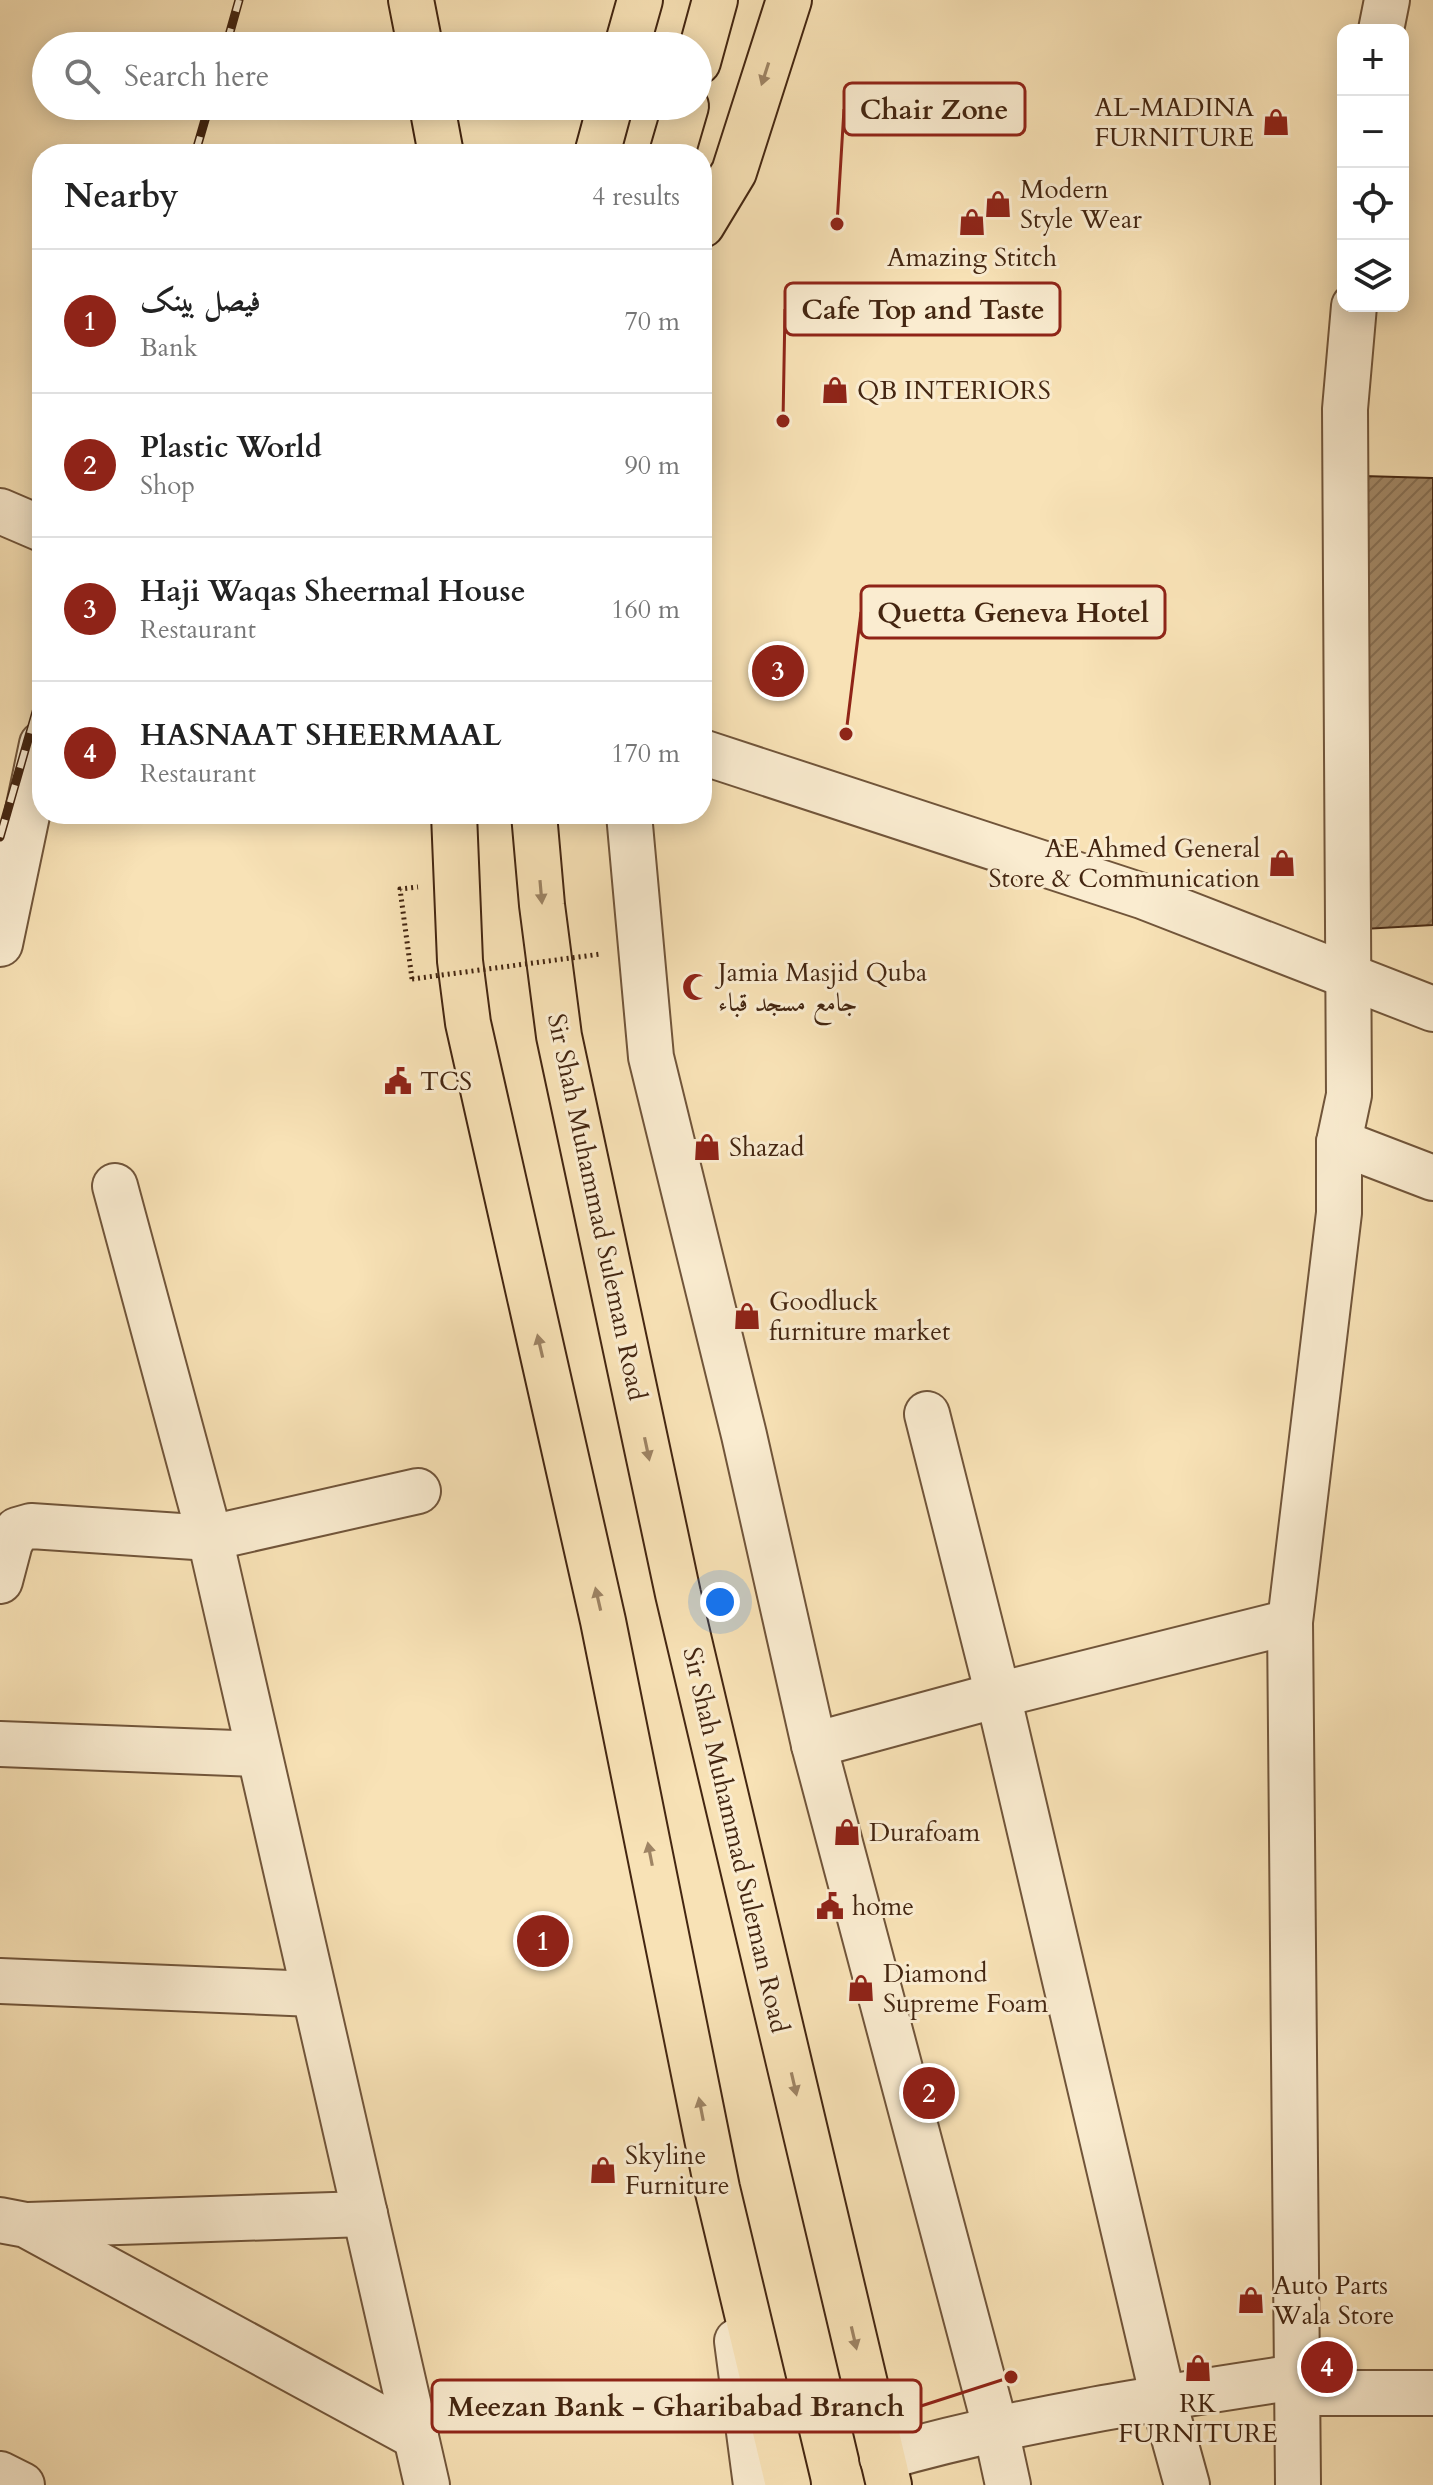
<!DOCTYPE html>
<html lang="en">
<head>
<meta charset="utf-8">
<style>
  :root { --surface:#fff; --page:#f6f6f6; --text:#222; --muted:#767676; --line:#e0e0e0; --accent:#8f2418 }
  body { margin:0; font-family:Cardo,Amiri,serif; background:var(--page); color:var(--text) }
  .controls { position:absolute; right:24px; top:24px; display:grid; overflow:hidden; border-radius:16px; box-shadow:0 4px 20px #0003 }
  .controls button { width:72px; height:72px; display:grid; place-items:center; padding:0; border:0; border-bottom:2px solid var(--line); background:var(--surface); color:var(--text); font:40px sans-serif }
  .you { position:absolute; left:720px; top:1602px; width:28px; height:28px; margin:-20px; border:6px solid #fff; border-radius:50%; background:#1a73e8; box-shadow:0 0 0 12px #1a73e833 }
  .badge { display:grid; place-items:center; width:52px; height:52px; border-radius:50%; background:var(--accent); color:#fff; font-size:26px; font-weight:700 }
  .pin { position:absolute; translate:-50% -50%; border:4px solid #fff; box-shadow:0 2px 8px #0006 }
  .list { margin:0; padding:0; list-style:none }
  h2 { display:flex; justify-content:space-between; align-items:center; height:104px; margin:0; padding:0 32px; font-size:34px }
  h2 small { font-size:26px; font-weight:400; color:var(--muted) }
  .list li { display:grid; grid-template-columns:52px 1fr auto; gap:24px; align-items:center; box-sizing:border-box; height:144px; padding:0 32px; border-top:2px solid var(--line) }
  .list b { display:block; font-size:30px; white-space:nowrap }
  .list p { margin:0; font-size:26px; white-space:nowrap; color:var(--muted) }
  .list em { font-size:26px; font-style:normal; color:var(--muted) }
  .icon { flex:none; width:44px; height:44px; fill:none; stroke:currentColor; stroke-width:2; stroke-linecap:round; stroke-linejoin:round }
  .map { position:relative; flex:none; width:1433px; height:2485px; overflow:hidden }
  .search { position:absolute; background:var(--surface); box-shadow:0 4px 20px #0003; left:32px; top:32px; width:680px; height:88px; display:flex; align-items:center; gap:20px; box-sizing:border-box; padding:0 28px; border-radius:44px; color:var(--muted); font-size:30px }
  .panel { position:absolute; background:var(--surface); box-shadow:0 4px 20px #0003; left:32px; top:144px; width:680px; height:680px; border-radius:32px }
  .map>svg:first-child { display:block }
</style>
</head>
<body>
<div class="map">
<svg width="1433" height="2485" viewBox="0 0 1433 2485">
  <defs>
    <pattern id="building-hatch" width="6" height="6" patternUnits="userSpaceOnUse" patternTransform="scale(2)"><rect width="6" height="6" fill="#a28867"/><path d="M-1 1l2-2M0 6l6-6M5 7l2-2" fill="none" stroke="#866f53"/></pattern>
  </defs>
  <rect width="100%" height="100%" fill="#f8e2b6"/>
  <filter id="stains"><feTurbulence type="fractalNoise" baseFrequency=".0025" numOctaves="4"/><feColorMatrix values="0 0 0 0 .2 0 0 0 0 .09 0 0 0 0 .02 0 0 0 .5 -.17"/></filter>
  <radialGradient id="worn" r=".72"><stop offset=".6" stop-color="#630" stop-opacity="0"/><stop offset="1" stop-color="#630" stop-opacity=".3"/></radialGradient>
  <!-- building -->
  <polygon fill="url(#building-hatch)" stroke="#442611" stroke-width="2" points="1363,476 1433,478 1433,925 1364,929"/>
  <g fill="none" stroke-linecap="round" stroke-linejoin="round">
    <!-- minor casing -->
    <g stroke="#71553a" stroke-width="48">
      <g id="minor">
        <polyline points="1381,30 1387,0"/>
        <polyline points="0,511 42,529"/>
        <polyline points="702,752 1142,896 1433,1009"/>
        <polyline points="629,814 651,1057 744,1435 814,1745 996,2430 1008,2485"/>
        <polyline points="0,944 42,744"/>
        <polyline points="1339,1142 1433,1178"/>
        <polyline points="115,1186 210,1538 427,2485"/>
        <polyline points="927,1414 998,1695 1163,2398 1187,2485"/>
        <polyline points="0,1581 10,1543 17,1530 31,1526 210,1538 418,1491"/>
        <polyline points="0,1744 259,1754"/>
        <polyline points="814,1745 998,1695 1290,1622"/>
        <polyline points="0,1981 314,1994"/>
        <polyline points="0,2220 26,2225 416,2437"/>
        <polyline points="28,2225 365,2214"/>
        <polyline points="737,2341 756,2485"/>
        <polyline points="1297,2393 1433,2393"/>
        <path d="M882 2458C1018 2419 1158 2398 1297 2377"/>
        <polyline points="0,2474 22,2485"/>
        <polyline points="1298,2485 1290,1622 1339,1213 1339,1142 1349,1095 1345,409 1354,306"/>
      </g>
    </g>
    <!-- highway casing -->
    <g stroke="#442611" stroke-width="48">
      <g id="highway">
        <polyline points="411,0 420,46"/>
        <polyline points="627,46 640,0"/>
        <polyline points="698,62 715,0"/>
        <polyline points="432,106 441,154"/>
        <polyline points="597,154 610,106"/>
        <polyline points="672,154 686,106"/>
        <polyline points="702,225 734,172 789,0"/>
        <polyline points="454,814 460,961 468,1023 603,1621 717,2188 788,2485"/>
        <polyline points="534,814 542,905 559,1036 592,1190 678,1594 889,2485"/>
      </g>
    </g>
    <!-- path -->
    <polyline stroke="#442611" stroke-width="5" stroke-dasharray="2 4" stroke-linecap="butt" points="412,979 400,889 418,887"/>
    <!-- minor -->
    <use href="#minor" stroke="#faecd0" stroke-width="44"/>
    <!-- highway -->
    <use href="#highway" stroke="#f8e2b6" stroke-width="44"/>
    <!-- rail casing -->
    <g stroke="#442611" stroke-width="9">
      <g id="rail">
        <polyline points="226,46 239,0"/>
        <polyline points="195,154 209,106"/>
        <polyline points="0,837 42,691"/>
      </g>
    </g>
    <!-- rail -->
    <use href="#rail" stroke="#faecd0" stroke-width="6" stroke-dasharray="18" stroke-linecap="butt"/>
    <!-- path-bridge -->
    <polyline stroke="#442611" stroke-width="5" stroke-dasharray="2 4" stroke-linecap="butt" points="412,979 601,954"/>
  </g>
  <!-- one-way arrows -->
  <defs><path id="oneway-solid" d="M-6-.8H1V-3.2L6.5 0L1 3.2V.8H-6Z" transform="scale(2)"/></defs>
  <g fill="#9e8464">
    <use href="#oneway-solid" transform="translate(765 74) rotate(108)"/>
    <use href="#oneway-solid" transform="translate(541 892) rotate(85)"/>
    <use href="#oneway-solid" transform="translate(540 1346) rotate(-103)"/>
    <use href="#oneway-solid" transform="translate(647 1449) rotate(78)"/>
    <use href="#oneway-solid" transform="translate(598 1599) rotate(-103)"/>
    <use href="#oneway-solid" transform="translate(650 1854) rotate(-101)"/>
    <use href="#oneway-solid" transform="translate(794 2084) rotate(77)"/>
    <use href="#oneway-solid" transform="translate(701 2109) rotate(-101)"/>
    <use href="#oneway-solid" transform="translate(854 2338) rotate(77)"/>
  </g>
  <!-- icons -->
  <defs>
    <g id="shop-bare" transform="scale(2.16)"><path d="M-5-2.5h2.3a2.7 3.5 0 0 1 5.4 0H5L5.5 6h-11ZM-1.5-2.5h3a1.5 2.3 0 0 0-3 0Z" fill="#8f2418" stroke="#faecd0" stroke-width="2.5" paint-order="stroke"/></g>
    <g id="mosque-bare" transform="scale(2.16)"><path d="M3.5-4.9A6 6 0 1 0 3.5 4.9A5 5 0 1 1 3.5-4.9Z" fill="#8f2418" stroke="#faecd0" stroke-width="2.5" paint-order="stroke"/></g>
    <g id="civic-bare" transform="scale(2.16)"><path d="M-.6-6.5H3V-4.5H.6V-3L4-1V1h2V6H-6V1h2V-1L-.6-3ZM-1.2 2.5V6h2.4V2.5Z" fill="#8f2418" stroke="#faecd0" stroke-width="2.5" paint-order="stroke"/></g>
  </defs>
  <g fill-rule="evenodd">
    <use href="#shop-bare" x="1276" y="122"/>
    <use href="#shop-bare" x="998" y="204"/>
    <use href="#shop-bare" x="972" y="222"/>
    <use href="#shop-bare" x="835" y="390"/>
    <use href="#shop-bare" x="1282" y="863"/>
    <use href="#mosque-bare" x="696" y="987"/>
    <use href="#civic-bare" x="398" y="1081"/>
    <use href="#shop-bare" x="707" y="1147"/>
    <use href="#shop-bare" x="747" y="1316"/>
    <use href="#shop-bare" x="847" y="1832"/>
    <use href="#civic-bare" x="830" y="1906"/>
    <use href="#shop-bare" x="861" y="1988"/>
    <use href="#shop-bare" x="603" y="2170"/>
    <use href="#shop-bare" x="1251" y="2300"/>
    <use href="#shop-bare" x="1198" y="2368"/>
  </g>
  <g text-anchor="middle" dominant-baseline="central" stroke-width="6" stroke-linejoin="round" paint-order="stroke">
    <!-- poi labels -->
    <g font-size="26" fill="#442611" stroke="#faecd0" text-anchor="start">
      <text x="1254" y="107" text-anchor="end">AL-MADINA<tspan x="1254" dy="30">FURNITURE</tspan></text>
      <text x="1020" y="189">Modern<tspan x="1020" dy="30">Style Wear</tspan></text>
      <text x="972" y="257" text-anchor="middle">Amazing Stitch</text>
      <text x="857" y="390">QB INTERIORS</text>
      <text x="1260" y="848" text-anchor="end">AE Ahmed General<tspan x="1260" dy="30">Store &amp; Communication</tspan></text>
      <text x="718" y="972">Jamia Masjid Quba<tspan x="718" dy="30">جامع مسجد قباء</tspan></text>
      <text x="420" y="1081">TCS</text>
      <text x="729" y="1147">Shazad</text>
      <text x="769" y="1301">Goodluck<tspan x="769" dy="30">furniture market</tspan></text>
      <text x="869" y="1832">Durafoam</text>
      <text x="852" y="1906">home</text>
      <text x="883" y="1973">Diamond<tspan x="883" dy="30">Supreme Foam</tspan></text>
      <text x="625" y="2155">Skyline<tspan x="625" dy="30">Furniture</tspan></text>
      <text x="1273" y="2285">Auto Parts<tspan x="1273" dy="30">Wala Store</tspan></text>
      <text x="1198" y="2403" text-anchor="middle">RK<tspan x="1198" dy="30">FURNITURE</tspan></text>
    </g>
    <!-- street labels -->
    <g font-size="26" fill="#442611" stroke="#faecd0">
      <text transform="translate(597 1207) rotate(78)">Sir Shah Muhammad Suleman Road</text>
      <text transform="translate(736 1840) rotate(77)">Sir Shah Muhammad Suleman Road</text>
    </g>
  </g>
  <!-- callouts -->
  <path fill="none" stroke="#8f2418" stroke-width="3" d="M837 224L844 109M783 421L785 309M846 734L861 612M1011 2377L921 2406"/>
  <g fill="#8f2418" stroke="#faecd0" stroke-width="3">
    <circle cx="837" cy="224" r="8"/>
    <circle cx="783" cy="421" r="8"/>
    <circle cx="846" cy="734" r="8"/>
    <circle cx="1011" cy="2377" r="8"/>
  </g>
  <g fill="#faecd0" stroke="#8f2418" stroke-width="3">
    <rect x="844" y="83" width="181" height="52" rx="8"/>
    <rect x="785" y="283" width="275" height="52" rx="8"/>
    <rect x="861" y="586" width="304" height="52" rx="8"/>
    <rect x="432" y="2380" width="489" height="52" rx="8"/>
  </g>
  <g font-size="28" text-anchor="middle" font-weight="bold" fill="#442611">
    <text x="934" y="119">Chair Zone</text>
    <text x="923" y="319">Cafe Top and Taste</text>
    <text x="1013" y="622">Quetta Geneva Hotel</text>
    <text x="676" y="2416">Meezan Bank - Gharibabad Branch</text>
  </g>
  <rect width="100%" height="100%" filter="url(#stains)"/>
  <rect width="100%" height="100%" fill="url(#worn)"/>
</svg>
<div class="controls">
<button>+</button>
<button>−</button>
<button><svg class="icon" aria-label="locate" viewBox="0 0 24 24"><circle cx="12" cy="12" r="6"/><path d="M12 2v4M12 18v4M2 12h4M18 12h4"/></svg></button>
<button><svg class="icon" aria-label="layers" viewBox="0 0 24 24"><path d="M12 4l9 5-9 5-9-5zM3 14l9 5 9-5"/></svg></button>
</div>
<div class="you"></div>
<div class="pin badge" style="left:543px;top:1941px">1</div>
<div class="pin badge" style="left:929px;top:2093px">2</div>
<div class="pin badge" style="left:778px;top:671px">3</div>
<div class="pin badge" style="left:1327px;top:2367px">4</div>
<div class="search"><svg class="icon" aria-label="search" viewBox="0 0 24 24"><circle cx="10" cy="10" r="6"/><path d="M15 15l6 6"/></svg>Search here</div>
<section class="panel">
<h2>Nearby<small>4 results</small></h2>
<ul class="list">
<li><span class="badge">1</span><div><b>فیصل بینک</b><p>Bank</p></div><em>70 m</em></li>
<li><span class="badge">2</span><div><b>Plastic World</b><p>Shop</p></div><em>90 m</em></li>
<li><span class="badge">3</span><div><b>Haji Waqas Sheermal House</b><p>Restaurant</p></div><em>160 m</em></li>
<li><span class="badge">4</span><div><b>HASNAAT SHEERMAAL</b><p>Restaurant</p></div><em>170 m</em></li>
</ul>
</section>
</div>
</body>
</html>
